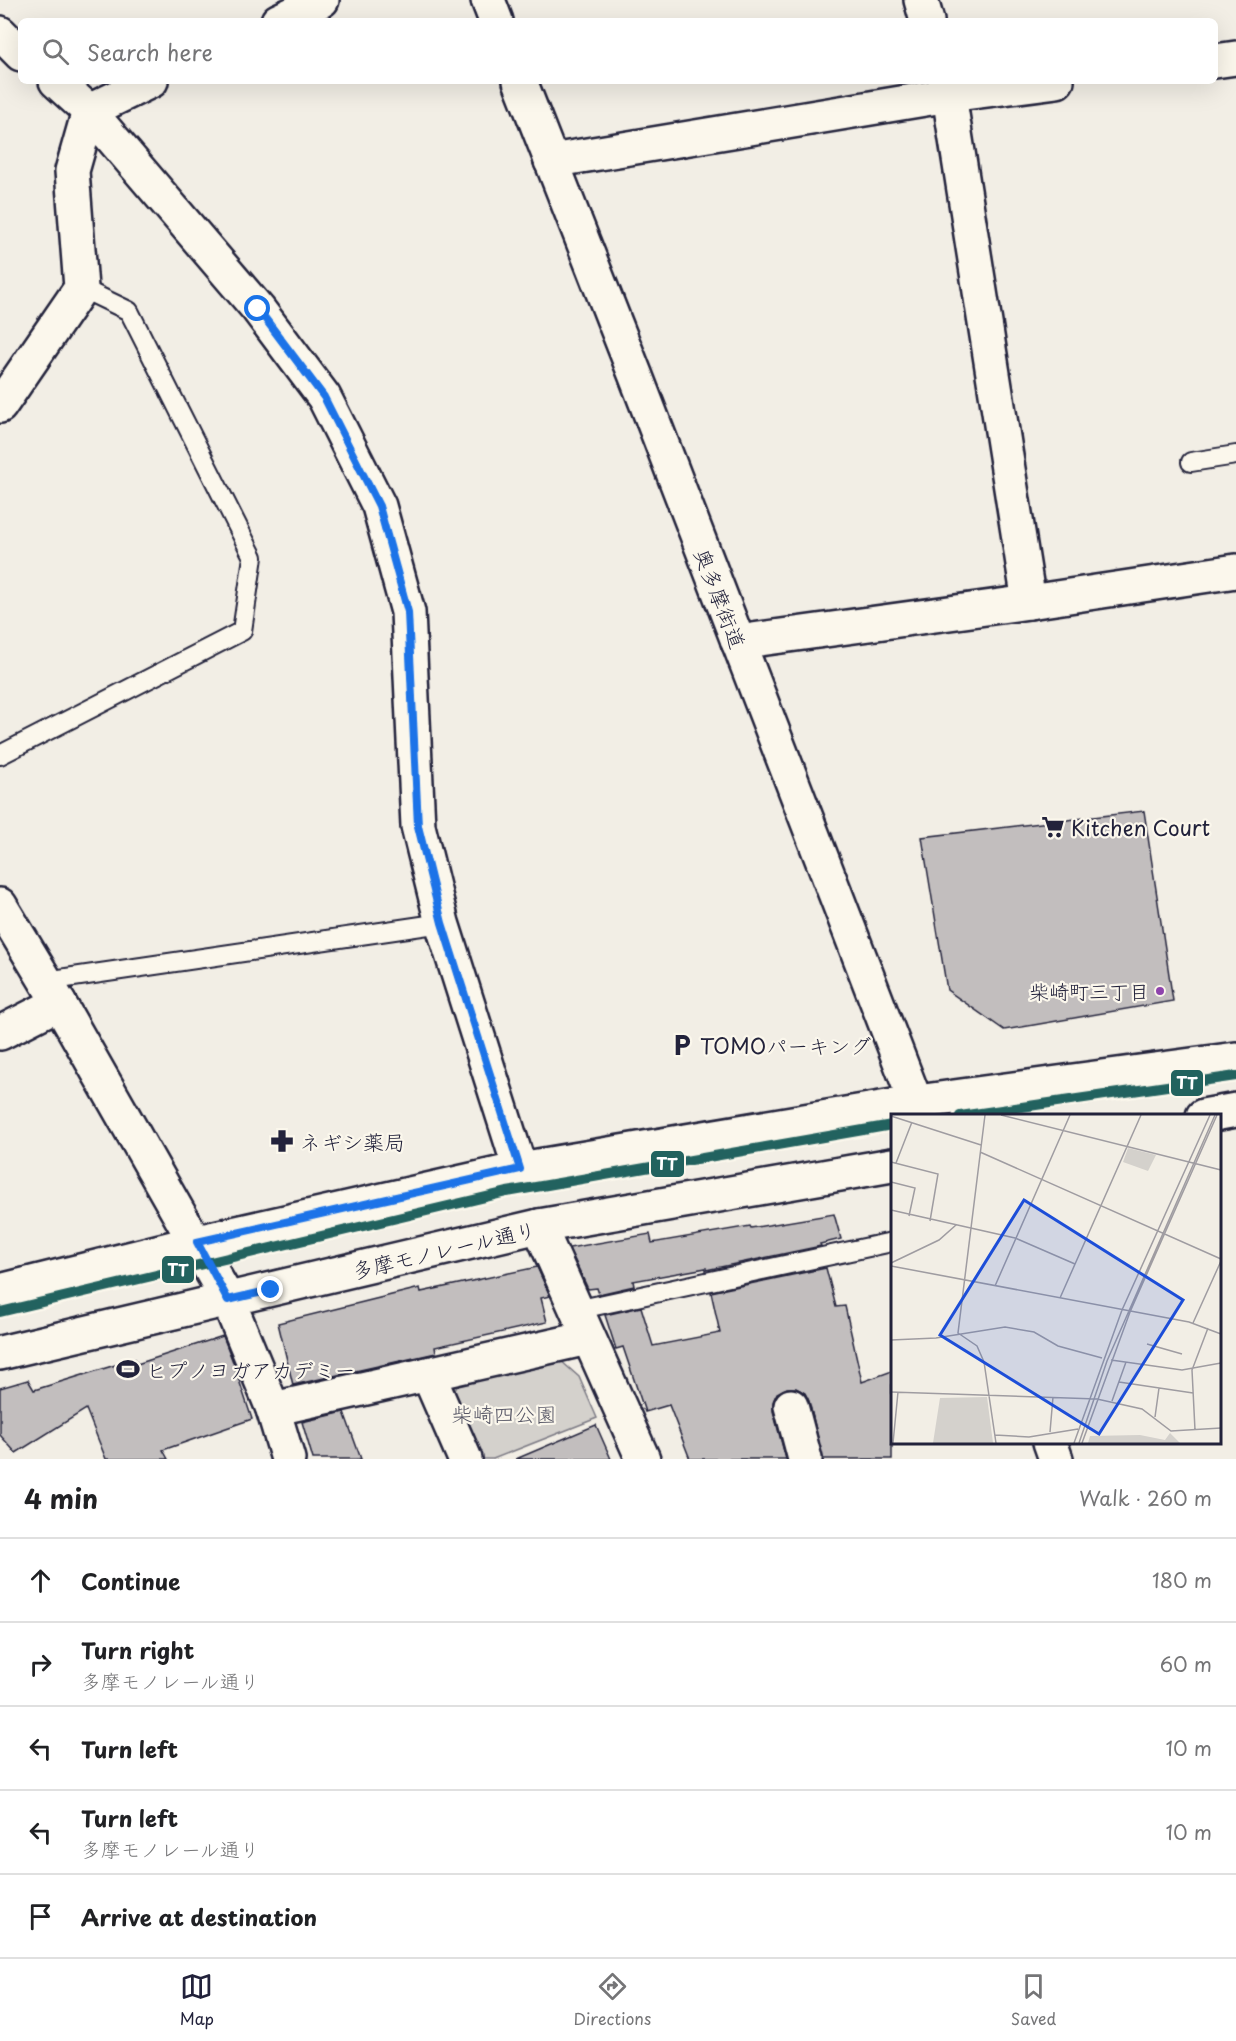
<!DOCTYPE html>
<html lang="en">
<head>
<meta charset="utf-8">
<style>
  :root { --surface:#fff; --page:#f6f6f6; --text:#202124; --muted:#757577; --line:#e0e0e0; --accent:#22223b }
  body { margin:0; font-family:"Playpen Sans","Klee One",sans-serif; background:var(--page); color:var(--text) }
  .stop { position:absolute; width:18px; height:18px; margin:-14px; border:4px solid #1a73e8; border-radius:50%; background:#fff }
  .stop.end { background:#1a73e8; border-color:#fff; box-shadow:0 2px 6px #0008 }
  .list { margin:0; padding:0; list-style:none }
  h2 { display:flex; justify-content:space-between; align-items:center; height:78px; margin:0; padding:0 24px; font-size:26px }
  h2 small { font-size:20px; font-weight:400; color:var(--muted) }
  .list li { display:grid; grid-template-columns:39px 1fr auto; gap:18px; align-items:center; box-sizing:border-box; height:84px; padding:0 24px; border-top:2px solid var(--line) }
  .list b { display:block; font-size:22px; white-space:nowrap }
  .list p { margin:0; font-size:20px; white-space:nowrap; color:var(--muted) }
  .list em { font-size:20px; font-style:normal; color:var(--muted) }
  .icon { flex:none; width:33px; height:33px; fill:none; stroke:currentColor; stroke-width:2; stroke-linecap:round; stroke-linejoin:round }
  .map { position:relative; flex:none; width:1236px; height:1459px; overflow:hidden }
  .search { position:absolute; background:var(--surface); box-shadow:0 6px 24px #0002; left:18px; right:18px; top:18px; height:66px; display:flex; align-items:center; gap:15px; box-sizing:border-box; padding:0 21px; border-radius:9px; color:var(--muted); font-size:22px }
  .sheet { height:498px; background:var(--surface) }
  nav { display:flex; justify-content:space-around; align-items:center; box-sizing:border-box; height:84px; border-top:2px solid var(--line); background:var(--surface); font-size:16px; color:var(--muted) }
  nav a { display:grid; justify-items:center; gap:3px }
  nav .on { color:var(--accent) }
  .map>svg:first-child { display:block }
</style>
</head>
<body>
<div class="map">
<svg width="1236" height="1459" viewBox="0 0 1236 1459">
  <rect width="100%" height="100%" fill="#f2eee5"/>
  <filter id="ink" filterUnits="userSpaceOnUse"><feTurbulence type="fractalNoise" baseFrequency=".0167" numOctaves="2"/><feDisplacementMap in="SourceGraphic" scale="12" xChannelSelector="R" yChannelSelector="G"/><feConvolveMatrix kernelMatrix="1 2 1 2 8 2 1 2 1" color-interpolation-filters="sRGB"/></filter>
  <g filter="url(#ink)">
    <!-- green -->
    <polygon fill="#d4d1cc" stroke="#7b7a84" stroke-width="1.5" points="560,1360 579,1377 597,1418 493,1459 481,1459 453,1394 459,1383"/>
    <!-- building -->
    <g fill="#c2bebe" stroke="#22223b" stroke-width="1.5">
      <polygon points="1144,811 1173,1001 1004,1030 947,990 922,837"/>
      <polygon points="834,1214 841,1239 820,1244 821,1246 706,1270 706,1268 633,1281 634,1286 599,1294 597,1288 588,1289 569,1248 650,1234 652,1243 750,1226 751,1228"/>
      <polygon points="537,1267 550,1296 541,1298 547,1322 435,1347 436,1353 293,1385 278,1323 420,1288 421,1292"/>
      <polygon points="826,1268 836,1307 845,1306 862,1382 892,1371 892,1459 823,1459 809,1401 805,1393 796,1388 787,1388 777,1393 773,1402 773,1411 786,1459 690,1459 669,1405 645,1412 623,1347 616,1349 605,1315 641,1307 653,1346 720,1333 711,1292"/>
      <polygon points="223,1336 233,1362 252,1419 163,1450 168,1459 106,1459 86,1409 16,1453 0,1435 0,1388 28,1380 34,1390 135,1359 137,1364"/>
      <polygon points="344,1412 361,1459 313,1459 302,1422"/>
      <polygon points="596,1425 611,1459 516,1459"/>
    </g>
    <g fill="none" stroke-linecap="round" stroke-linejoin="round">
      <!-- service casing -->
      <g stroke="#22223b" stroke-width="22">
        <g id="service">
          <polyline points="1191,462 1236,455"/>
          <polyline points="0,755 242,631 253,557 129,311 81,288"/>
          <polyline points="46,981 442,923"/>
          <polyline points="576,1310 892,1242"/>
        </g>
      </g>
      <!-- minor casing -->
      <g stroke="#22223b" stroke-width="38">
        <g id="minor">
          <polyline points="921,0 927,21"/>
          <polyline points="278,21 322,0"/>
          <polyline points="0,33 21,54"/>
          <polyline points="1215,61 1236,58"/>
          <polyline points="56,81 89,111 258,309 324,397 379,506 408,612 418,826 442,923 520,1169"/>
          <polyline points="945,81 949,95 1029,602"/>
          <polyline points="551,161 949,95 1057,81"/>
          <polyline points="0,406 81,288 72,171 89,111 151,81"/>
          <polyline points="0,905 59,1003 228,1300 273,1409 288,1459"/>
          <polyline points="0,1033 59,1003"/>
          <polyline points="539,1226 643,1459"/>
          <polyline points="428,1374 465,1459"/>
          <polyline points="791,1406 805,1459"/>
          <polyline points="273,1409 588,1338"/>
        </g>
      </g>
      <!-- tertiary casing -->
      <g stroke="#22223b" stroke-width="38">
        <g id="tertiary">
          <polyline points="738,642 1029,602 1236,571"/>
          <polyline points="917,1102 1236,1059"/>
          <polyline points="1203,1116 1236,1110"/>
        </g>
      </g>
      <!-- secondary casing -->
      <g stroke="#22223b" stroke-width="38">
        <g id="secondary">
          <polyline points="0,1291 197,1242 520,1169 917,1102"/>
          <polyline points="0,1353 539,1226 892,1165"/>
        </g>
      </g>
      <!-- primary casing -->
      <g stroke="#22223b" stroke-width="38">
        <g id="primary">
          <polyline points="488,0 496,21"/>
          <polyline points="520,81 635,374 921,1116"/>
          <polyline points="1050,1442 1056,1459"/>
        </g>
      </g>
      <!-- service -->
      <use href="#service" stroke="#fbf7ec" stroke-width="18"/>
      <!-- minor -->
      <use href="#minor" stroke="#fbf7ec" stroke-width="33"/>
      <!-- tertiary -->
      <use href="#tertiary" stroke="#fbf7ec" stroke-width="33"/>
      <!-- secondary -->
      <use href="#secondary" stroke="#fbf7ec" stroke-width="33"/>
      <!-- primary -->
      <use href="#primary" stroke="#fbf7ec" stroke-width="33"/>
      <!-- metro-1 casing -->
      <g stroke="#fbf7ec" stroke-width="15">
        <g id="metro-1">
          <polyline points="960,1116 1236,1076"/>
          <polyline points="0,1312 507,1192 892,1125"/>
        </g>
      </g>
      <!-- metro-1 -->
      <use href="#metro-1" stroke="#22625e" stroke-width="10"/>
    </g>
  </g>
  <g fill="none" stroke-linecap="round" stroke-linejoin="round" filter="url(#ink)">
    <!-- route -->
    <polyline stroke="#1a73e8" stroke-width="8" points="258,309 324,397 379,506 408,612 418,826 442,923 520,1169 197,1242 228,1300 271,1290"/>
  </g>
  <!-- icons -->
  <defs>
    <g id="supermarket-bare" transform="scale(1.8)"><path d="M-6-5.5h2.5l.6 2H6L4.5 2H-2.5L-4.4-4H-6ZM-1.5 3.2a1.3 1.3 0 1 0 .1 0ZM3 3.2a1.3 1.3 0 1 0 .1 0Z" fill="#22223b" stroke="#fbf7ec" stroke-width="2.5" paint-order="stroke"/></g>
    <g id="parking-bare" transform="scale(1.8)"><path d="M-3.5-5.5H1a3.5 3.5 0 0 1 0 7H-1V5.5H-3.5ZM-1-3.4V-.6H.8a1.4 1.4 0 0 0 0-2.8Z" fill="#22223b" stroke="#fbf7ec" stroke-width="2.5" paint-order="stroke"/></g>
    <g id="pharmacy-bare" transform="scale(1.8)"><path d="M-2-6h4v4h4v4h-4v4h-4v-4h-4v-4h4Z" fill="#22223b" stroke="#fbf7ec" stroke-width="2.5" paint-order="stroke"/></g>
    <g id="stadium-bare" transform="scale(1.8)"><path d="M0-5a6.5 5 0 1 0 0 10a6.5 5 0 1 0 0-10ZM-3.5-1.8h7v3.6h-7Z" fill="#22223b" stroke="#fbf7ec" stroke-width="2.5" paint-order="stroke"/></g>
  </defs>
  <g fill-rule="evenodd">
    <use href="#supermarket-bare" x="1053" y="827"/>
    <use href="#parking-bare" x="682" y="1045"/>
    <use href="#pharmacy-bare" x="282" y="1141"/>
    <use href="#stadium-bare" x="128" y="1369"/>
  </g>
  <!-- markers -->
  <circle fill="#8e44ad" stroke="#fbf7ec" stroke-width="2" cx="1160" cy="991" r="5"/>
  <g text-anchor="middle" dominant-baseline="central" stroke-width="4.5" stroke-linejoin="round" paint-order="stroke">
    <!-- bus labels -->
    <g font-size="20" fill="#22223b" stroke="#fbf7ec" text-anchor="end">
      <text x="1149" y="991">柴崎町三丁目</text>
    </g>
    <!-- street labels -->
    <g font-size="21" fill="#22223b" stroke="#fbf7ec">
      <text transform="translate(721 598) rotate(69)">奥多摩街道</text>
      <text transform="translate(444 1249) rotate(-13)">多摩モノレール通り</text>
    </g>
    <!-- poi labels -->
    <g font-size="21" fill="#22223b" stroke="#fbf7ec" text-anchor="start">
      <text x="1071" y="827">Kitchen Court</text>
      <text x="700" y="1045">TOMOパーキング</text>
      <text x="300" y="1141">ネギシ薬局</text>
      <text x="146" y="1369">ヒプノヨガアカデミー</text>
    </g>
    <!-- park labels -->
    <g font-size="21" fill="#575766" stroke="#fbf7ec">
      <text x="504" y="1413">柴崎四公園</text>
    </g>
  </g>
  <!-- overview -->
  <g transform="translate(891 1114)">
    <rect width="330" height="330" fill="#f2eee5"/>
    <path d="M237 34 265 41 257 57 232 48ZM96 283 102 329H42L49 284ZM279 319 289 329H197L199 322 249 321 274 326Z" fill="#d4d1cc"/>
    <path fill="none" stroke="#9f9ca1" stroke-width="1.5" d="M94 1 67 219 86 232 93 248 105 329M110 1 330 56M0 2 90 31M89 38 330 145M0 48 47 60 39 107M5 49 21 8M0 68 24 74 18 102M0 96 124 124 184 150M0 149 48 126 65 111M0 152 298 208 330 220M104 172 179 1M169 184 250 1M231 196 319 1M239 198 326 1M302 209 330 147M0 226 45 224 114 213 143 218 167 232 211 244M256 230 291 240M220 246 291 256 330 249M228 268 302 279M0 278 206 285 251 295 280 317 330 314M221 287 235 248M264 303 268 274M304 316 301 256 317 214M159 318 162 283M104 321 138 323 187 315M2 329 7 278M183 329 231 196M188 329 216 247 324 1M191 329 239 198"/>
    <path fill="#1d4ed8" fill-opacity="0.15" stroke="#1d4ed8" stroke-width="3" d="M133 86 292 186 208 320 49 221Z"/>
    <rect width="330" height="330" fill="none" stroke="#22223b" stroke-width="3"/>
  </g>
  <g stroke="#fbf7ec" stroke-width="2">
    <rect x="1170" y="1069" width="34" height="28" rx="6" fill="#22625e"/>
    <rect x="650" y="1150" width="35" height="28" rx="6" fill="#22625e"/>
    <rect x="161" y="1255" width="34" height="29" rx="6" fill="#22625e"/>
  </g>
  <g font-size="16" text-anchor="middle" font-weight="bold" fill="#fff">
    <text x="1187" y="1089">TT</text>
    <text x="667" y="1170">TT</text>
    <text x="178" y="1276">TT</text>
  </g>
</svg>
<div class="stop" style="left:258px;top:309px"></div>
<div class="stop end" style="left:271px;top:1290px"></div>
<div class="search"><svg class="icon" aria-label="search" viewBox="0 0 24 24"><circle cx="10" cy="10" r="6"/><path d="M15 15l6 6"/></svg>Search here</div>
</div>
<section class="sheet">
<h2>4 min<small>Walk · 260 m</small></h2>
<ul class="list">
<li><svg class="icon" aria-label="ahead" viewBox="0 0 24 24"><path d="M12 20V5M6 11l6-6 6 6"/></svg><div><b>Continue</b></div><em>180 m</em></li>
<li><svg class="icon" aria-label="right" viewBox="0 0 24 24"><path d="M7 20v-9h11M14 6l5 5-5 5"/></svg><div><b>Turn right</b><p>多摩モノレール通り</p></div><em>60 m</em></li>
<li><svg class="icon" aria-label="left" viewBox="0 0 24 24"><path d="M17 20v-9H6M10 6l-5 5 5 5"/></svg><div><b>Turn left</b></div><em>10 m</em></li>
<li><svg class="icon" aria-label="left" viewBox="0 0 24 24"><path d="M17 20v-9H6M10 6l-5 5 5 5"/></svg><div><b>Turn left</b><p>多摩モノレール通り</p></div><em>10 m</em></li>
<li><svg class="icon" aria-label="arrive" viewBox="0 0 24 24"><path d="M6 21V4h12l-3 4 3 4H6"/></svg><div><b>Arrive at destination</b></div></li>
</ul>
</section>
<nav>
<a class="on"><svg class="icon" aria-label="map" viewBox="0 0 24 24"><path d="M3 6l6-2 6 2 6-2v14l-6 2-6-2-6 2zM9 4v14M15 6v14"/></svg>Map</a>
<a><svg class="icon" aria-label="directions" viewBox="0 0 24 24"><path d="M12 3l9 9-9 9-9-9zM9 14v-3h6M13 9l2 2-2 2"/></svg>Directions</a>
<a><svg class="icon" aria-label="saved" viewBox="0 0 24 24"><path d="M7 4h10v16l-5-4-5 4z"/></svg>Saved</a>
</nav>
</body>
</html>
